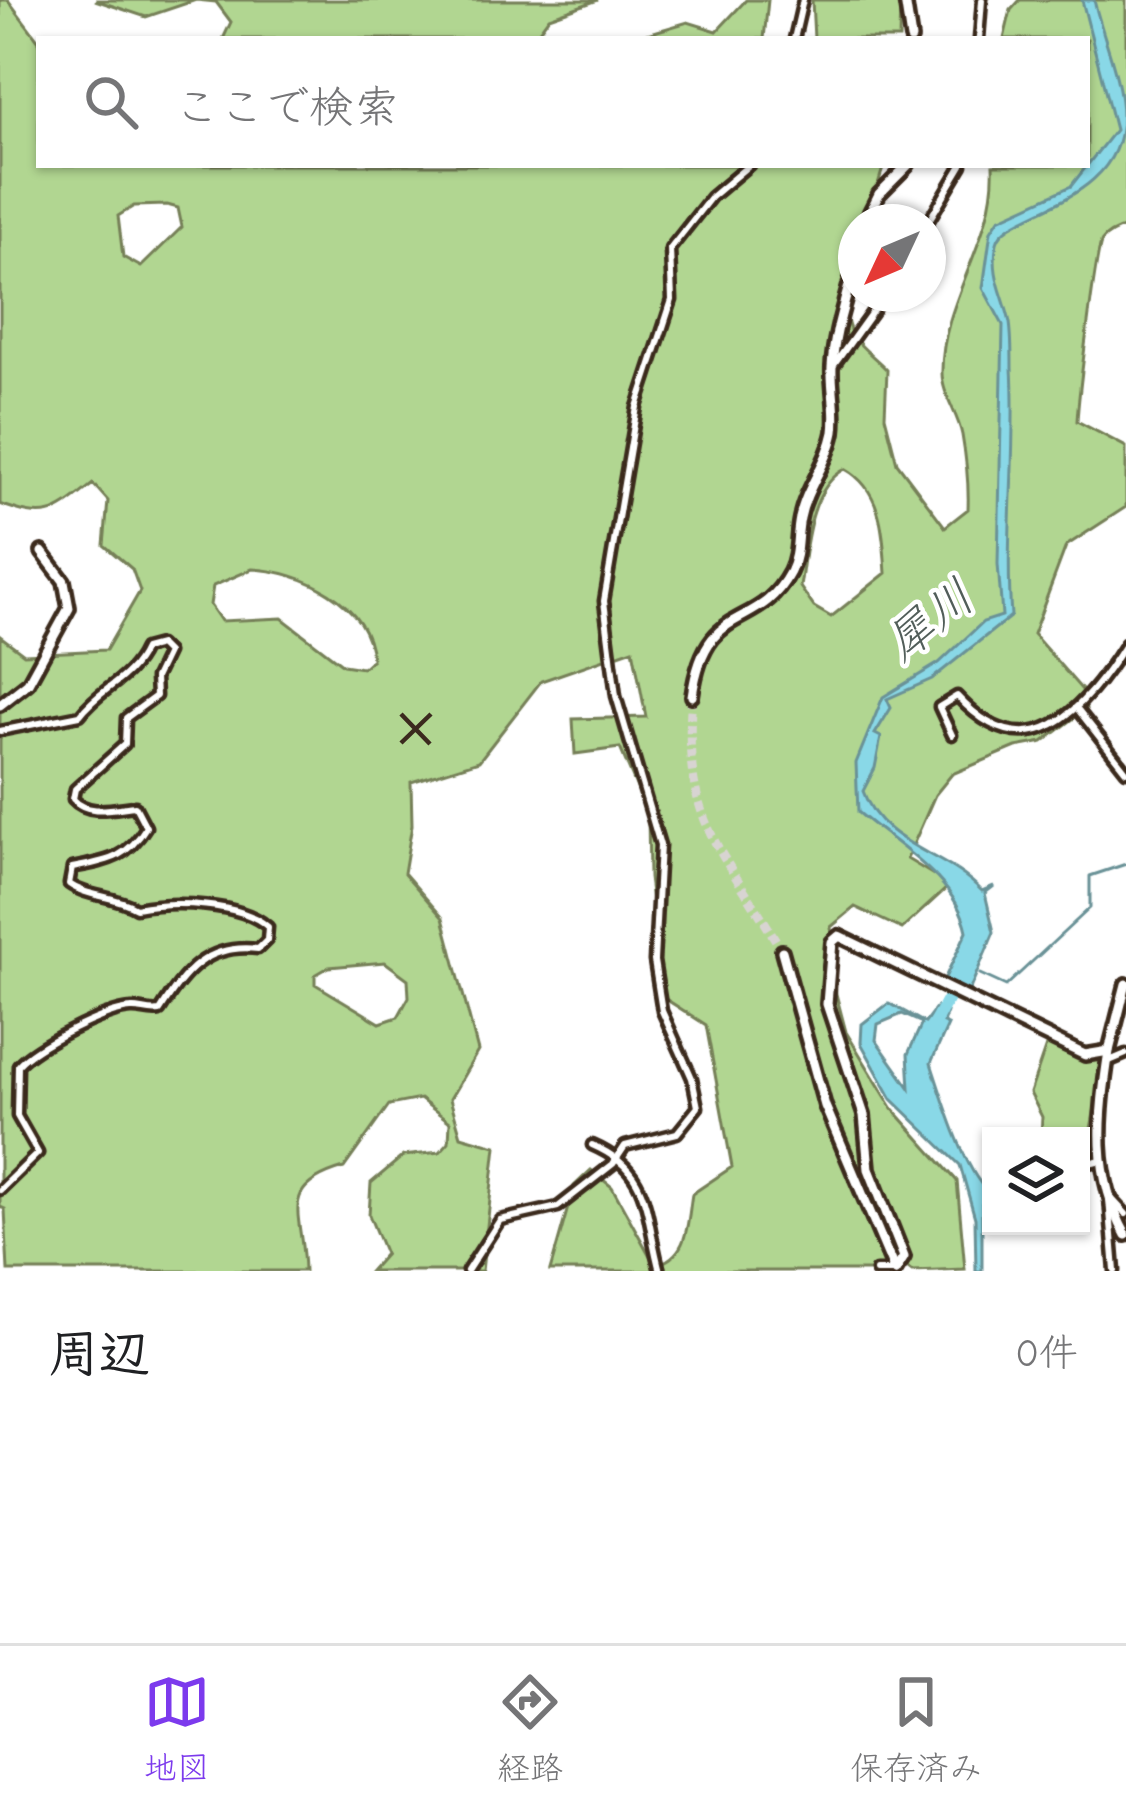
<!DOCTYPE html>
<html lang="ja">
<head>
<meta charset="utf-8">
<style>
  :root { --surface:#fff; --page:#f6f6f6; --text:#202124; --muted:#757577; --line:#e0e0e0; --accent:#7c3aed }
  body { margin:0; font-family:"Comic Neue","Klee One",sans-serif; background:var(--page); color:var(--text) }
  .controls { position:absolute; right:36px; bottom:36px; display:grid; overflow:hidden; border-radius:0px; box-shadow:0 3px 9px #0004 }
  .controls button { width:108px; height:108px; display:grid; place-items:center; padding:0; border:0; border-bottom:3px solid var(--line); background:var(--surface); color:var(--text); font:60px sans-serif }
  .compass { position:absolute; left:838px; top:204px; width:108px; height:108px; border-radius:50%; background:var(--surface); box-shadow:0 3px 9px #0004; rotate:226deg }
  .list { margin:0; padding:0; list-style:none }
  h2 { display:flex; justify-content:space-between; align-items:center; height:156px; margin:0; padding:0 48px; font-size:51px }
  h2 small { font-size:39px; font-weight:400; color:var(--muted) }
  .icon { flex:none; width:66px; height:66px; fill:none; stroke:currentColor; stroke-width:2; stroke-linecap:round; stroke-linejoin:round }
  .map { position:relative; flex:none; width:1126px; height:1271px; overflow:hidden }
  .search { position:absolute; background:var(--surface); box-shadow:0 3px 9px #0004; left:36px; right:36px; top:36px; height:132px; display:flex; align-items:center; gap:30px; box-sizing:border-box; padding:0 42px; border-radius:0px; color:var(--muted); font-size:45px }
  .sheet { height:372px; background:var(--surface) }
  nav { display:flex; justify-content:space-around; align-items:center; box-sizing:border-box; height:168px; border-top:3px solid var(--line); background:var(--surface); font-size:33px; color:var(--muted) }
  nav a { display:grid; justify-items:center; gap:6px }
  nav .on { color:var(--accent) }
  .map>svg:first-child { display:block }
</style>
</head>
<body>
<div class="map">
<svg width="1126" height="1271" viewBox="0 0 1126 1271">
  <rect width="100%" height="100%" fill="#fff"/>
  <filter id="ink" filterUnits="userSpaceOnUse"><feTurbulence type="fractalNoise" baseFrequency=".00833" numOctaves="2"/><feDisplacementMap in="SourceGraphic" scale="24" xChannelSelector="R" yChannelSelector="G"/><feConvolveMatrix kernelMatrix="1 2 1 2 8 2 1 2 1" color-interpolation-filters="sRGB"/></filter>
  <g filter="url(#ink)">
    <!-- green -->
    <g fill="#b1d691" stroke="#768058" stroke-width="3" fill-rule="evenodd">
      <path d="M0 0H8L39 41V165H884L866 222H856C856 256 836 309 853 336 861 348 877 359 887 370L885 416 897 463 945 527 968 509C969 486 966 458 962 435 958 414 942 394 942 373 941 299 997 238 993 165H1087V39H1004L1011 10 1020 0H1126V227C1119 229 1107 234 1102 241 1096 248 1078 400 1077 421L1126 447V507L1066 546 1033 634 1082 690 1086 709 1043 742 1016 747 952 774 935 795 907 859 950 885 902 929 855 907 831 927 836 994 846 1032 893 1109 957 1181 965 1269 912 1271 903 1264 876 1271H550L574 1186 591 1170 612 1187 655 1265C689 1257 687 1224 692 1194L732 1167 706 1025 664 998 649 878 648 814 620 748 575 754 573 719 646 717 633 649 541 681 479 761 411 782 412 825 404 873 443 918 478 1051 450 1099 461 1136 496 1146 482 1271H370L385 1254 369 1215 371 1183 403 1156 440 1152 449 1142 450 1122 420 1099 389 1105 344 1168C276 1188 303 1213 304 1271H8L5 1209 0 1207V636L24 654 106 650 140 591 132 569 104 545 108 501 93 484C55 514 49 522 0 504ZM167 205 178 208 182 227 141 267 123 257 118 216 134 206ZM845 469C883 490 883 534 886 573L831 617 814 607 800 587C806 550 808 489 845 469ZM252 569C302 571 368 602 372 659L362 668 343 665 282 618 221 621 210 605 213 586ZM385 962 408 979 409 997 398 1017 380 1023 315 984V975L329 967Z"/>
      <polygon points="95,0 598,0 549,17 533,39 223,39 231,22 216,2 196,0 146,17"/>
      <polygon points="746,0 768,0 764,39 630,39 688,22 717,31"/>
      <polygon points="812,0 900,0 899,39 814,39"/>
      <polygon points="1047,1043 1104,1060 1089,1139 1041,1136 1042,1117 1030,1093"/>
    </g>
    <!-- water -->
    <g fill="#89d8e7" stroke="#6a9297" stroke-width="3" fill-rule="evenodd">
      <path d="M1082 0H1094C1102 35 1122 80 1122 116 1122 206 1004 209 997 243 990 275 1004 294 1010 323 1012 337 1012 354 1012 368 1017 451 1005 533 1011 616L932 679 887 699 891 708 875 734 881 737 875 768 863 791C882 846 944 851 982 891L994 886 985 893 994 932 967 996 942 984 967 931C956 878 897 846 858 812L856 763 883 697 939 663 983 622 1002 616 998 564 1003 325 983 288 991 231 999 219 1071 186 1115 130Z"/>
      <path d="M889 1003 925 1023 937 1007 947 1012 943 1023 948 1025 931 1063C942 1097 965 1172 987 1190L982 1203V1271H976L975 1218 960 1165 892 1099 861 1043 862 1024ZM902 1014 922 1023 908 1054 910 1088 876 1040 878 1024Z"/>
    </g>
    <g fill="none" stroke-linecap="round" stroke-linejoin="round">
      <!-- stream -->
      <polyline stroke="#6a9297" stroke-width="3" points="980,974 1006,986 1090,908 1090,876 1126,864"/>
      <!-- river -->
      <polyline stroke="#89d8e7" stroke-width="12" points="934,1024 956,984"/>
      <!-- secondary-tunnel -->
      <path stroke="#d8d4d2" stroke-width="9" stroke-dasharray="9 4.5" stroke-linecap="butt" d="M692 696C681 825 723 848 782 951"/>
      <!-- minor casing -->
      <g stroke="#3b2a1e" stroke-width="15">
        <g id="minor">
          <polyline points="794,39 803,0"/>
          <polyline points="979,39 982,0"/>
          <polyline points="928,222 962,165"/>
          <polyline points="834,365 885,294"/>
          <polyline points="1079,711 1126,771"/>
          <path d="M0 731 80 715C101 687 129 682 144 649L159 645 167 653 155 678 156 696 126 718 125 744 75 789 73 799C88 816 114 808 135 806L146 827C127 859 107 861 72 868L69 884C87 897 114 895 136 908 172 901 241 902 268 927L267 940 258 949C206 943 184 973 160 1011 149 1013 141 1008 131 1009 104 1011 35 1046 18 1065L17 1116 38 1153 0 1190"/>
          <path d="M952 735 939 707 957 696C1029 775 1084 710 1126 643"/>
          <polyline points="1107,1062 1126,1054"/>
          <path d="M592 1145C653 1171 644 1214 660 1271"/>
          <polyline points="1081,1165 1101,1160"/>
          <polyline points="1109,1199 1115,1271"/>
          <polyline points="1113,1200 1126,1214"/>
          <polyline points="467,1271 500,1220 558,1207 613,1164 625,1146 677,1133 698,1107 692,1078 662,1011 654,961 660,845 616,696 604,601 637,407 672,300 670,249 711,197 749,165"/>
          <polyline points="876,1271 892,1271"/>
        </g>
      </g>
      <!-- tertiary casing -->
      <g stroke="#3b2a1e" stroke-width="18">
        <g id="tertiary">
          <polyline points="0,705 28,683 69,608 64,581 42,552"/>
          <path d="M1109 1051C1099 1117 1092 1174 1126 1235"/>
          <polyline points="895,1271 904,1257 869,1169 864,1115 827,1004 832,942 839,936 1085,1055 1109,1051 1126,984"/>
        </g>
      </g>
      <!-- secondary casing -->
      <g stroke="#3b2a1e" stroke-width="18">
        <g id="secondary">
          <polyline points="905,0 911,39"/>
          <polyline points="865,222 879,194 908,165"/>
          <path d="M692 696C706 598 757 635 790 572 799 554 796 536 800 518 806 487 828 463 834 432 837 410 831 388 832 367 834 329 848 295 856 258"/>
          <polyline points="782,951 825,1106 895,1271"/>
        </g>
      </g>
      <!-- minor -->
      <use href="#minor" stroke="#fff" stroke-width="6"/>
      <!-- tertiary -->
      <use href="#tertiary" stroke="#fff" stroke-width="9"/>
      <!-- secondary -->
      <use href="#secondary" stroke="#fff" stroke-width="9"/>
    </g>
  </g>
  <!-- ticks -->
  <path fill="none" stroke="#3b2a1e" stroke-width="4.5" d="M401 714 430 744M401 743 431 714"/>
  <g text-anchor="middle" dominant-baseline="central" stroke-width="9" stroke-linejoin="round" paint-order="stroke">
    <!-- water labels -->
    <g font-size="48" font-style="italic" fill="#525e5a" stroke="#fff">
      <text transform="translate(930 620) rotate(-38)">犀川</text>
    </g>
  </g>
</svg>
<div class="controls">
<button><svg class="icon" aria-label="layers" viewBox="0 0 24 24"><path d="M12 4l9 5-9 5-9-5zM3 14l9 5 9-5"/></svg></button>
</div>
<svg class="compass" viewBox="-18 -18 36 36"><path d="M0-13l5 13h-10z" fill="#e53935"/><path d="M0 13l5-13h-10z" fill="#757577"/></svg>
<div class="search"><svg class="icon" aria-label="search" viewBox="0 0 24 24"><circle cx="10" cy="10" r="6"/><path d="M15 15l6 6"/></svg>ここで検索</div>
</div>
<section class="sheet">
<h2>周辺<small>0件</small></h2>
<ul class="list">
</ul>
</section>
<nav>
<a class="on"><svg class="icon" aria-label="map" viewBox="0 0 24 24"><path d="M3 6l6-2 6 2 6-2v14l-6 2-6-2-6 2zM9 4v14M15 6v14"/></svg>地図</a>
<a><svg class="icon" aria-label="directions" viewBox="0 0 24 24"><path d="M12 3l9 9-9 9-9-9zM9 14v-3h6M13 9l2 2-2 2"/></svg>経路</a>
<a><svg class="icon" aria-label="saved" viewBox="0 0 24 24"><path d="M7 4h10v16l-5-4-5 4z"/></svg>保存済み</a>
</nav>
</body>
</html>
